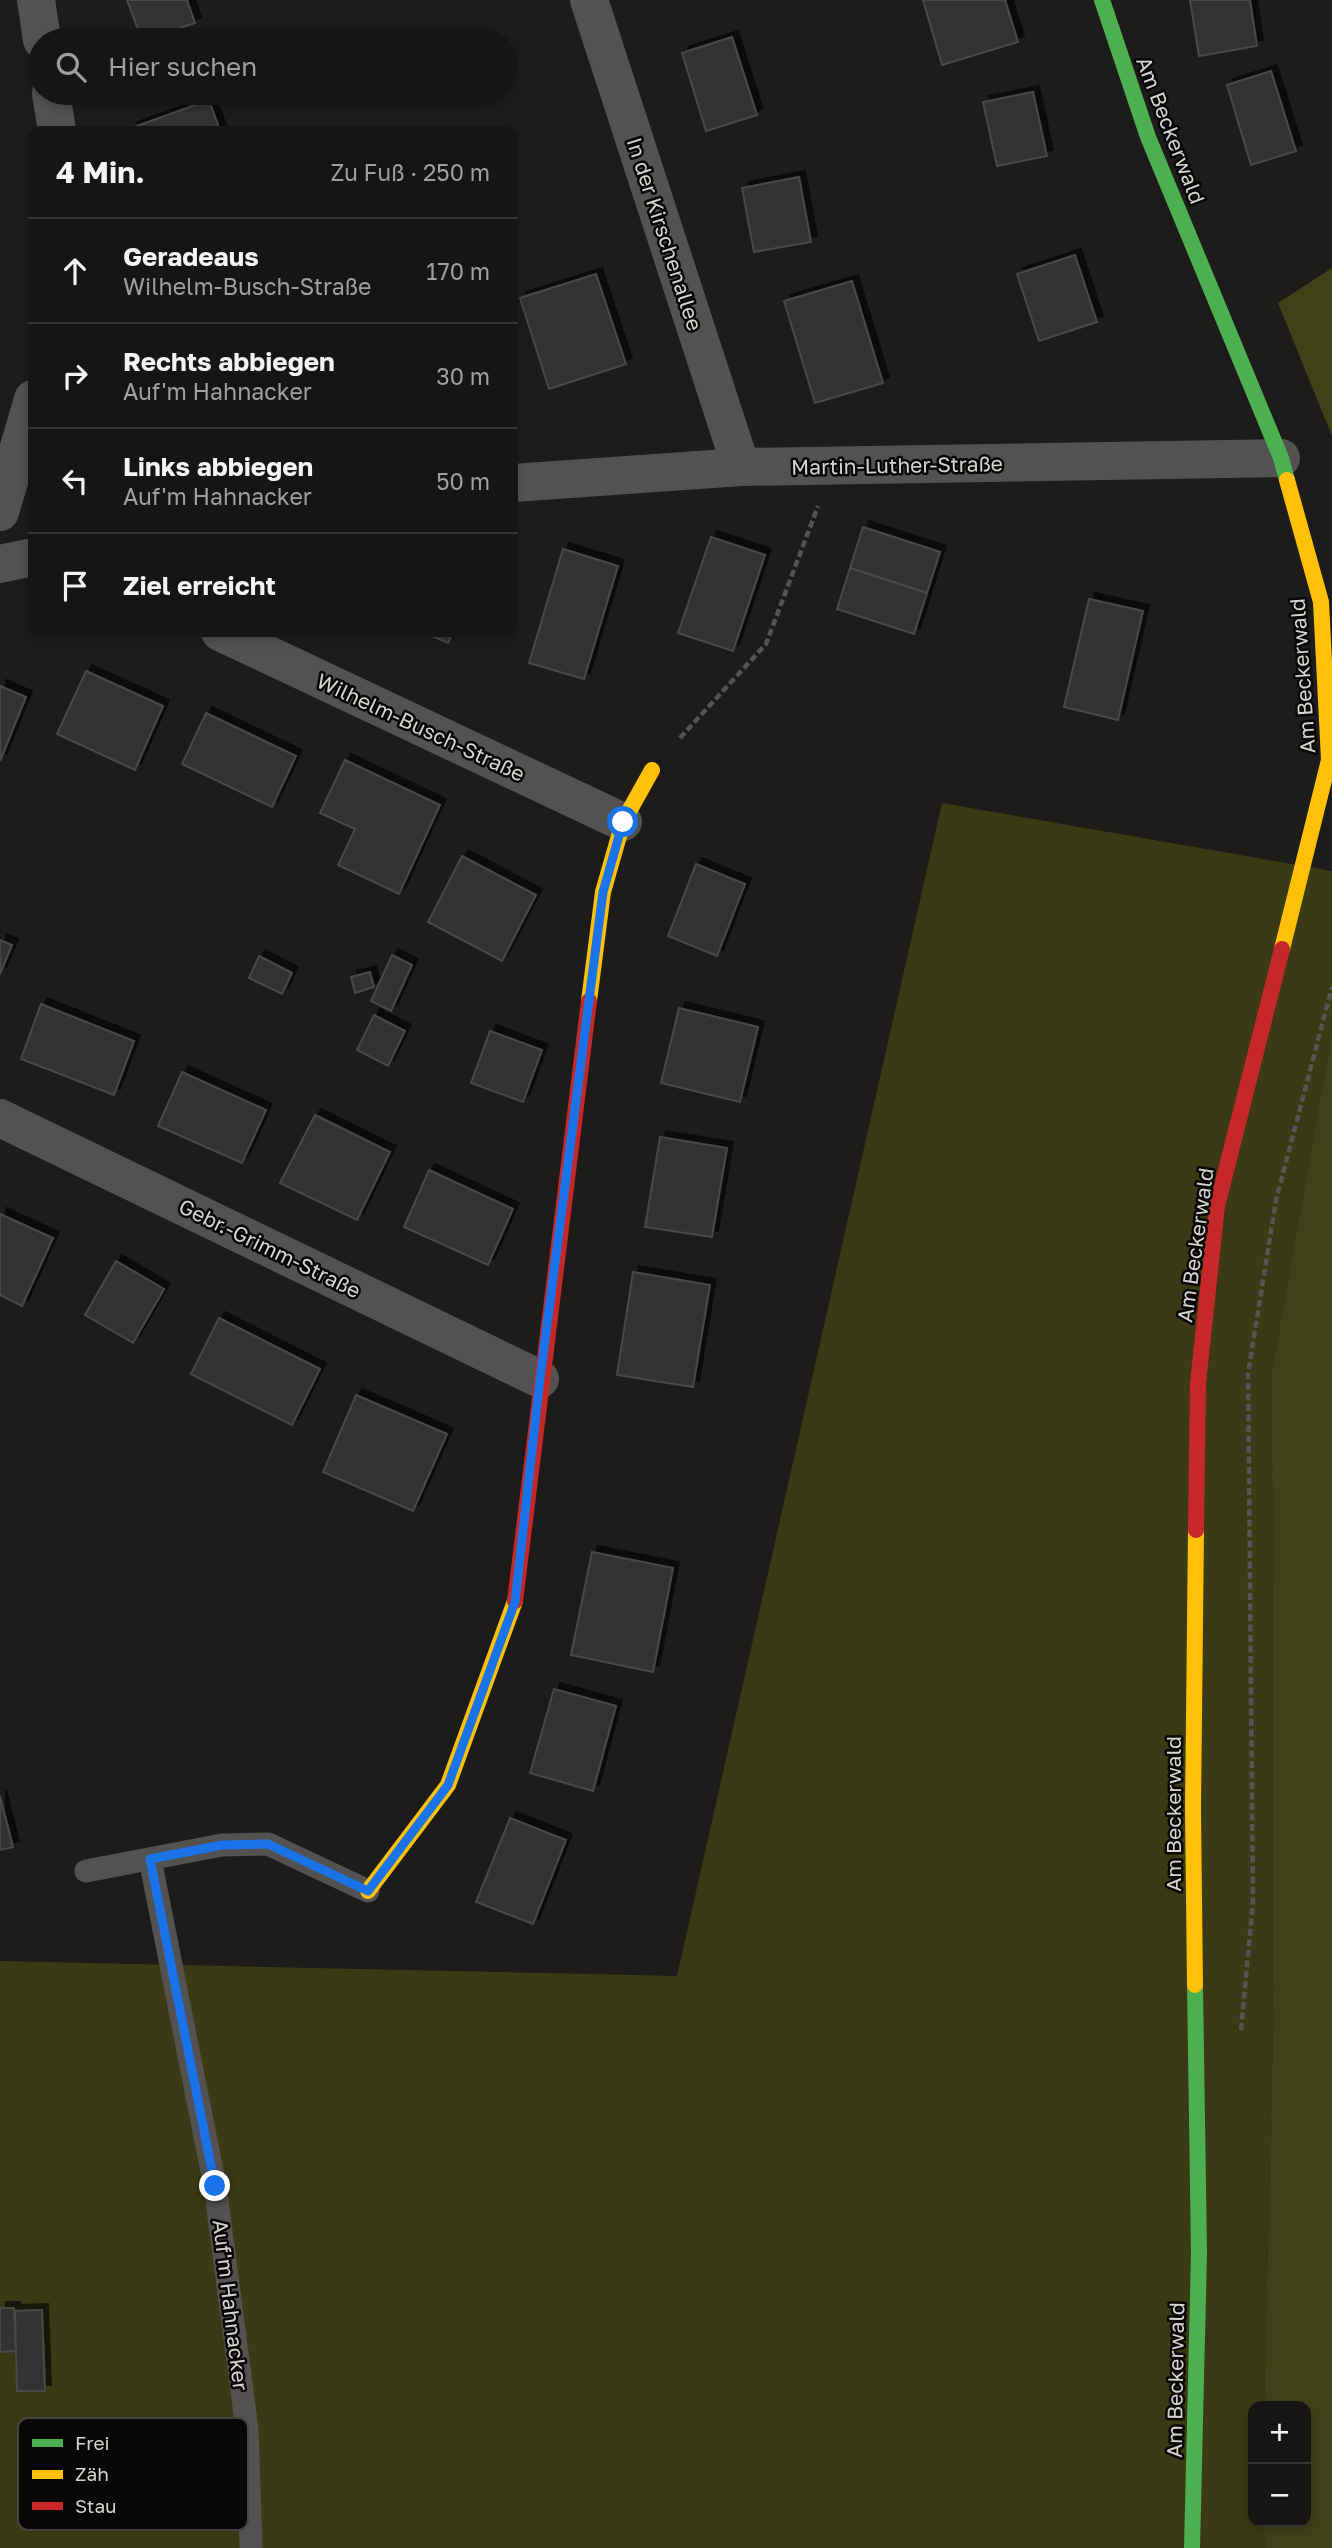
<!DOCTYPE html>
<html lang="de">
<head>
<meta charset="utf-8">
<style>
  :root { --surface:#161514; --page:#1f1e1d; --text:#f1f3f6; --muted:#9e9fa0; --line:#353434 }
  body { margin:0; font-family:"Golos Text",sans-serif; background:var(--page); color:var(--text) }
  .controls { position:absolute; right:21px; bottom:21px; display:grid; overflow:hidden; border-radius:14px; box-shadow:0 4px 10px #0003 }
  .controls button { width:63px; height:63px; display:grid; place-items:center; padding:0; border:0; border-bottom:2px solid var(--line); background:var(--surface); color:var(--text); font:35px sans-serif }
  .stop { position:absolute; width:21px; height:21px; margin:-16px; border:5px solid #1a73e8; border-radius:50%; background:#fff }
  .stop.end { background:#1a73e8; border-color:#fff; box-shadow:0 2px 7px #0008 }
  .list { margin:0; padding:0; list-style:none }
  h2 { display:flex; justify-content:space-between; align-items:center; height:91px; margin:0; padding:0 28px; font-size:30px }
  h2 small { font-size:23px; font-weight:400; color:var(--muted) }
  .list li { display:grid; grid-template-columns:46px 1fr auto; gap:21px; align-items:center; box-sizing:border-box; height:105px; padding:0 28px; border-top:2px solid var(--line) }
  .list b { display:block; font-size:26px; white-space:nowrap }
  .list p { margin:0; font-size:23px; white-space:nowrap; color:var(--muted) }
  .list em { font-size:23px; font-style:normal; color:var(--muted) }
  .icon { flex:none; width:38px; height:38px; fill:none; stroke:currentColor; stroke-width:2; stroke-linecap:round; stroke-linejoin:round }
  .map { position:relative; flex:none; width:1332px; height:2548px; overflow:hidden }
  .search { position:absolute; background:var(--surface); box-shadow:0 4px 10px #0003; left:28px; top:28px; width:490px; height:77px; display:flex; align-items:center; gap:18px; box-sizing:border-box; padding:0 24px; border-radius:38px; color:var(--muted); font-size:26px }
  .panel { position:absolute; background:var(--surface); box-shadow:0 4px 10px #0003; left:28px; top:126px; width:490px; height:511px; border-radius:14px }
  .map>svg:first-child { display:block }
</style>
</head>
<body>
<div class="map">
<svg width="1332" height="2548" viewBox="0 0 1332 2548">
  <defs>
    <filter id="shadow"><feDropShadow dx="6" dy="-6" stdDeviation="0" flood-color="#0009"/></filter>
  </defs>
  <rect width="100%" height="100%" fill="#1e1c1a"/>
  <!-- green -->
  <polygon fill="#3a3b15" points="942,803 1332,871 1332,1031 1272,1370 1273,2032 1264,2406 1253,2406 1253,2522 1261,2522 1266,2548 0,2548 0,1961 677,1976"/>
  <!-- forest -->
  <g fill="#414119">
    <polygon points="1332,268 1332,436 1278,303"/>
    <polygon points="1332,1031 1332,2548 1266,2548 1261,2522 1306,2522 1306,2406 1264,2406 1273,2032 1272,1370"/>
  </g>
  <!-- building -->
  <g fill="#353333" stroke="#4a4847" stroke-width="2" filter="url(#shadow)">
    <polygon points="127,0 187,0 195,23 142,40"/>
    <polygon points="923,0 1005,0 1018,42 942,65"/>
    <polygon points="1190,0 1250,0 1257,46 1199,56"/>
    <polygon points="732,37 757,115 706,131 682,53"/>
    <polygon points="1271,71 1296,151 1251,165 1227,85"/>
    <polygon points="1033,92 1047,156 997,166 983,102"/>
    <polygon points="209,100 220,131 132,131 131,128"/>
    <polygon points="799,177 811,242 754,252 742,188"/>
    <polygon points="1075,255 1097,322 1039,341 1017,274"/>
    <polygon points="596,274 626,364 549,389 520,298"/>
    <polygon points="852,281 883,383 815,403 784,301"/>
    <polygon points="863,527 940,552 927,593 850,568"/>
    <polygon points="711,537 765,555 733,651 678,633"/>
    <polygon points="563,549 618,566 584,679 529,663"/>
    <polygon points="850,568 927,593 914,634 837,609"/>
    <polygon points="1089,599 1143,611 1118,720 1064,707"/>
    <polygon points="423,632 453,632 448,643"/>
    <polygon points="86,671 163,706 135,770 57,734"/>
    <polygon points="0,686 26,697 0,761"/>
    <polygon points="206,713 296,756 272,807 182,764"/>
    <polygon points="345,760 440,805 399,894 338,865 355,829 320,813"/>
    <polygon points="462,856 536,895 502,961 428,922"/>
    <polygon points="696,864 745,884 717,956 668,936"/>
    <polygon points="0,940 12,945 0,974"/>
    <polygon points="392,955 412,965 391,1011 371,1001"/>
    <polygon points="259,956 292,973 282,994 249,978"/>
    <polygon points="370,972 374,987 355,993 351,977"/>
    <polygon points="41,1004 134,1041 114,1095 21,1059"/>
    <polygon points="679,1008 758,1027 740,1102 661,1083"/>
    <polygon points="374,1015 405,1031 388,1066 357,1050"/>
    <polygon points="490,1031 542,1050 523,1102 471,1083"/>
    <polygon points="182,1072 266,1110 242,1163 158,1126"/>
    <polygon points="315,1115 390,1152 357,1220 280,1183"/>
    <polygon points="660,1137 727,1148 712,1237 645,1227"/>
    <polygon points="429,1170 513,1209 488,1265 404,1227"/>
    <polygon points="0,1214 53,1238 22,1306 0,1295"/>
    <polygon points="116,1261 164,1289 133,1343 85,1315"/>
    <polygon points="633,1272 710,1285 693,1387 617,1375"/>
    <polygon points="219,1318 320,1369 292,1425 191,1374"/>
    <polygon points="356,1395 447,1434 413,1511 323,1472"/>
    <polygon points="592,1552 673,1568 653,1672 571,1655"/>
    <polygon points="554,1689 616,1706 593,1791 530,1773"/>
    <polygon points="0,1796 13,1847 0,1850"/>
    <polygon points="510,1818 566,1840 533,1924 476,1902"/>
    <polygon points="0,2308 14,2308 16,2351 0,2352"/>
    <polygon points="42,2310 45,2391 17,2391 15,2311"/>
  </g>
  <g fill="none" stroke-linecap="round" stroke-linejoin="round">
    <!-- path -->
    <g stroke="#555452" stroke-width="4.5" stroke-dasharray="7 3.5" stroke-linecap="butt">
      <polyline points="680,738 766,644 818,506"/>
      <polyline points="1241,2030 1253,1902 1248,1374 1276,1200 1332,987"/>
    </g>
    <!-- lane -->
    <g stroke="#545251" stroke-width="23">
      <polyline points="150,1859 215,2186 247,2429 251,2548"/>
      <polyline points="86,1871 222,1845 268,1844 368,1891"/>
    </g>
    <!-- street -->
    <g stroke="#545251" stroke-width="38">
      <polyline points="36,0 42,40"/>
      <polyline points="589,0 741,467"/>
      <polyline points="51,93 57,131"/>
      <polyline points="513,483 741,467 1281,458"/>
      <polyline points="0,512 33,399"/>
      <polyline points="0,564 33,557"/>
      <polyline points="220,632 623,822"/>
      <polyline points="0,1118 540,1379"/>
    </g>
    <!-- fast -->
    <g stroke="#4caf50" stroke-width="16">
      <polyline points="1102,0 1148,137 1281,458 1287,480"/>
      <polyline points="1192,2548 1199,2253 1195,1985"/>
    </g>
    <!-- slow -->
    <g stroke="#ffc107" stroke-width="16">
      <polyline points="1282,949 1329,760 1321,602 1287,480"/>
      <polyline points="589,1001 603,892 623,822 652,770"/>
      <polyline points="368,1891 448,1785 515,1601"/>
      <polyline points="1195,1985 1193,1809 1196,1530"/>
    </g>
    <!-- jam -->
    <g stroke="#c62828" stroke-width="16">
      <polyline points="1196,1530 1198,1383 1217,1206 1282,949"/>
      <polyline points="515,1601 589,1001"/>
    </g>
  </g>
  <g fill="none" stroke-linecap="round" stroke-linejoin="round">
    <!-- route -->
    <polyline stroke="#1a73e8" stroke-width="9" points="215,2186 150,1859 222,1845 268,1844 368,1891 448,1785 515,1602 540,1379 603,892 623,822"/>
  </g>
  <g text-anchor="middle" dominant-baseline="central" stroke-width="5" stroke-linejoin="round" paint-order="stroke">
    <!-- street labels -->
    <g font-size="21" fill="#d5d4d1" stroke="#080706">
      <text transform="translate(1171 130) rotate(69)">Am Beckerwald</text>
      <text transform="translate(665 234) rotate(72)">In der Kirschenallee</text>
      <text transform="translate(897 465) rotate(-1)">Martin-Luther-Straße</text>
      <text transform="translate(1302 676) rotate(-94)">Am Beckerwald</text>
      <text transform="translate(421 727) rotate(25)">Wilhelm-Busch-Straße</text>
      <text transform="translate(1195 1245) rotate(-82)">Am Beckerwald</text>
      <text transform="translate(270 1248) rotate(26)">Gebr.-Grimm-Straße</text>
      <text transform="translate(1173 1814) rotate(-90)">Am Beckerwald</text>
      <text transform="translate(231 2305) rotate(83)">Auf'm Hahnacker</text>
      <text transform="translate(1175 2380) rotate(-89)">Am Beckerwald</text>
    </g>
  </g>
  <!-- legend -->
  <rect x="18" y="2418" width="230" height="112" rx="10" fill="#080706" stroke="#464443" stroke-width="2"/>
  <rect x="32" y="2439" width="31" height="8" fill="#4caf50"/>
  <rect x="32" y="2470" width="31" height="9" fill="#ffc107"/>
  <rect x="32" y="2502" width="31" height="8" fill="#c62828"/>
  <g font-size="19" fill="#d5d4d1">
    <text x="75" y="2450">Frei</text>
    <text x="75" y="2481">Zäh</text>
    <text x="75" y="2513">Stau</text>
  </g>
</svg>
<div class="controls">
<button>+</button>
<button>−</button>
</div>
<div class="stop" style="left:623px;top:822px"></div>
<div class="stop end" style="left:215px;top:2186px"></div>
<div class="search"><svg class="icon" aria-label="search" viewBox="0 0 24 24"><circle cx="10" cy="10" r="6"/><path d="M15 15l6 6"/></svg>Hier suchen</div>
<section class="panel">
<h2>4 Min.<small>Zu Fuß · 250 m</small></h2>
<ul class="list">
<li><svg class="icon" aria-label="ahead" viewBox="0 0 24 24"><path d="M12 20V5M6 11l6-6 6 6"/></svg><div><b>Geradeaus</b><p>Wilhelm-Busch-Straße</p></div><em>170 m</em></li>
<li><svg class="icon" aria-label="right" viewBox="0 0 24 24"><path d="M7 20v-9h11M14 6l5 5-5 5"/></svg><div><b>Rechts abbiegen</b><p>Auf'm Hahnacker</p></div><em>30 m</em></li>
<li><svg class="icon" aria-label="left" viewBox="0 0 24 24"><path d="M17 20v-9H6M10 6l-5 5 5 5"/></svg><div><b>Links abbiegen</b><p>Auf'm Hahnacker</p></div><em>50 m</em></li>
<li><svg class="icon" aria-label="arrive" viewBox="0 0 24 24"><path d="M6 21V4h12l-3 4 3 4H6"/></svg><div><b>Ziel erreicht</b></div></li>
</ul>
</section>
</div>
</body>
</html>
